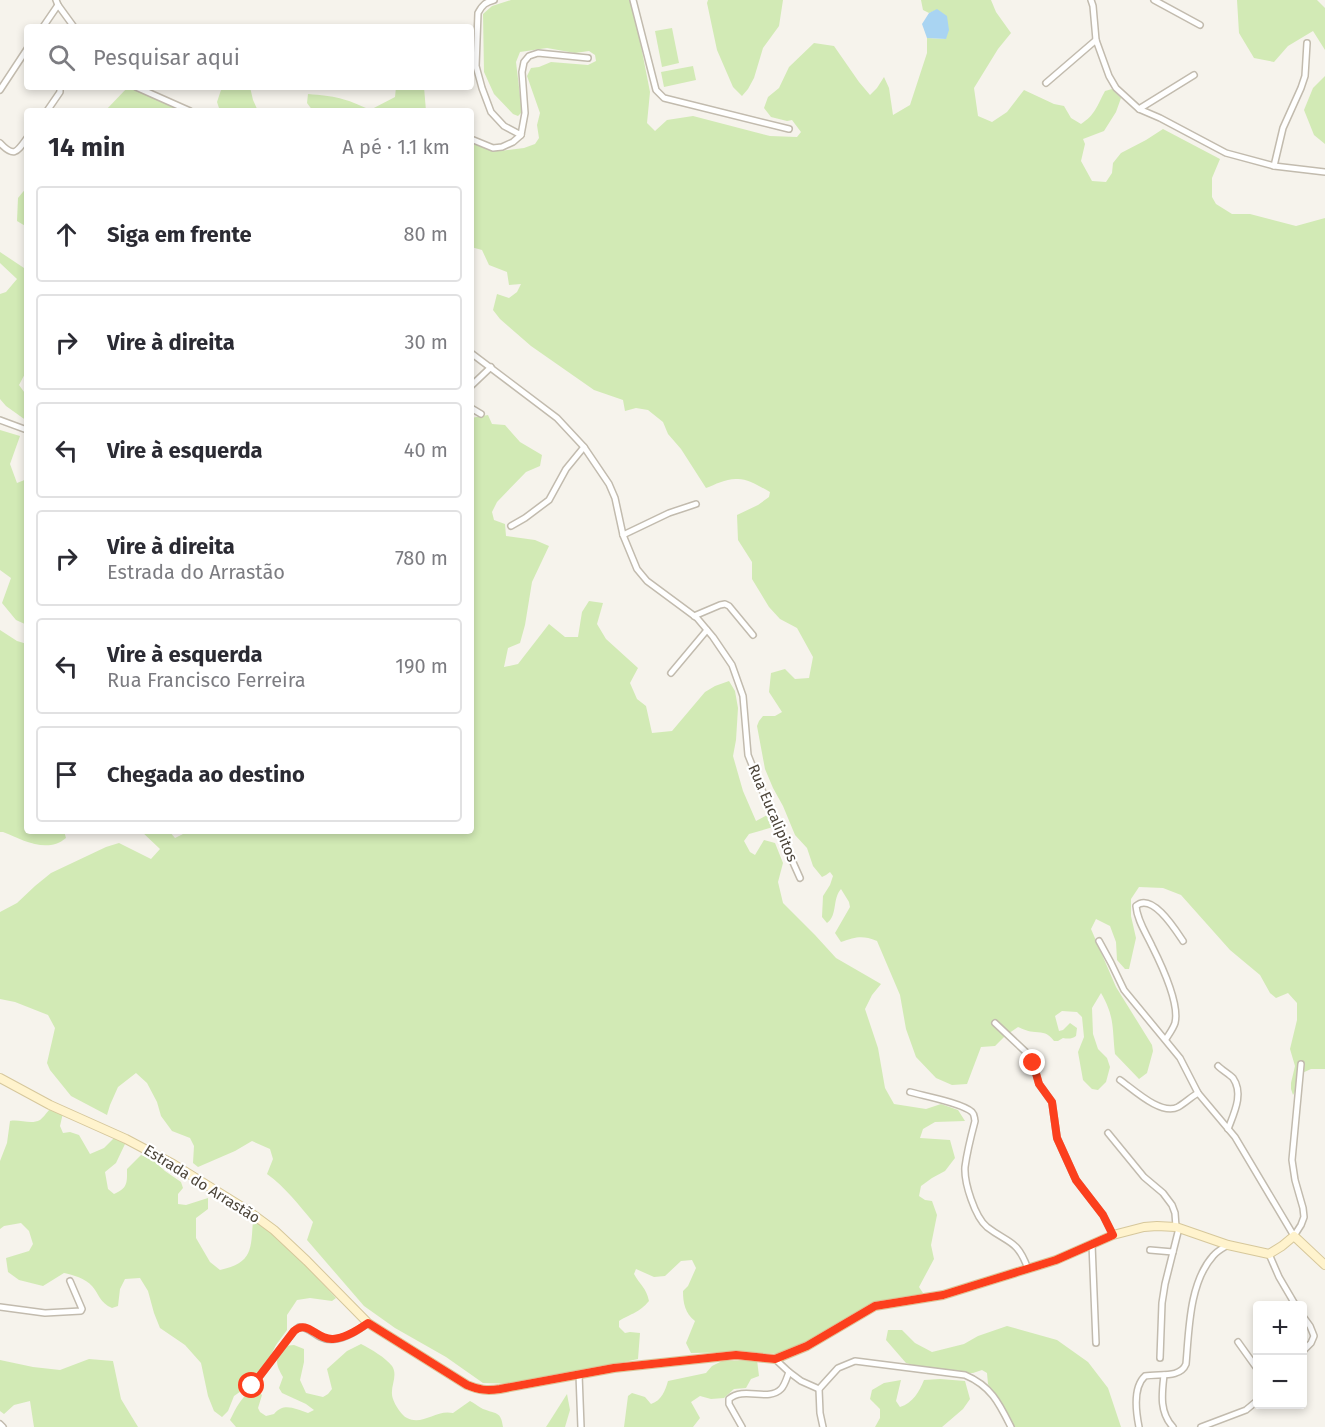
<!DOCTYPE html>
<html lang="pt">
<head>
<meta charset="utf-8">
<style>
  :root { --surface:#fff; --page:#f7f7f7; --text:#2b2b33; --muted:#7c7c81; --line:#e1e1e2 }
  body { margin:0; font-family:"Fira Sans",sans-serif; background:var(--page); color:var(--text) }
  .controls { position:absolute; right:18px; bottom:18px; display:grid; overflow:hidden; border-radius:6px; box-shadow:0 3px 9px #0003 }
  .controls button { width:54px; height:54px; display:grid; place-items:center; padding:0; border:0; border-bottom:2px solid var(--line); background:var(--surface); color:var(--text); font:30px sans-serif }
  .stop { position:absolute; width:18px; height:18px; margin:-14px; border:4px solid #fc3f1d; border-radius:50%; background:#fff }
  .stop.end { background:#fc3f1d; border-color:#fff; box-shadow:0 2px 6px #0008 }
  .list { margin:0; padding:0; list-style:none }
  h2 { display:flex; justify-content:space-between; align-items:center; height:78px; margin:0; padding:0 24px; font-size:26px }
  h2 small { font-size:20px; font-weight:400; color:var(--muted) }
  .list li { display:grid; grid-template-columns:39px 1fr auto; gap:18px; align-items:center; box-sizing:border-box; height:96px; margin:0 12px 12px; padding:0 12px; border:2px solid var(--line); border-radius:6px }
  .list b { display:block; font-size:22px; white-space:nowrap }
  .list p { margin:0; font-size:20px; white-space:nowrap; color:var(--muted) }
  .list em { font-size:20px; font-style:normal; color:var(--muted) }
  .icon { flex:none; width:33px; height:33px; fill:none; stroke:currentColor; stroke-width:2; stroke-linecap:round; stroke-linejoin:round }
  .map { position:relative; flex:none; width:1325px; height:1427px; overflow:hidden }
  .search { position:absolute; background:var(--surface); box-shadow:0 3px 9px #0003; left:24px; top:24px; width:450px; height:66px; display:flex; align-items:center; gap:15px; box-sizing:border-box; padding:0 21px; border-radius:6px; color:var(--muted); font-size:22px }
  .panel { position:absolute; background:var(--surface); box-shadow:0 3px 9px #0003; left:24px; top:108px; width:450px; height:726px; border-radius:6px }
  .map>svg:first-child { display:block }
</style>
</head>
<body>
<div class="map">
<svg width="1325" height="1427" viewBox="0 0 1325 1427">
  <rect width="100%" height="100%" fill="#f6f3ec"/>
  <!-- green -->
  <g fill="#d2eab5">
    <path d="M511 0H632L650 92 647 123 655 131 667 120 693 116 770 136 797 137 801 132 792 120 787 121 771 117 764 108 768 97 779 88 789 67 814 43 834 46 859 82 870 95 877 88 884 77 889 88 893 115 910 105 927 53V38L946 39 937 10 929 13 923 10 921 0H991L996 12 1011 33 998 49 974 88 978 116 992 122 1007 112 1024 90 1054 104 1064 106 1071 118 1081 124C1095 115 1097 106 1105 91L1112 89 1121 98 1116 112 1104 131 1083 139 1085 144 1081 161 1092 181 1106 182 1112 173 1113 163 1121 153 1146 140 1163 129 1220 159 1212 178V197L1216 204 1232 214H1250L1296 226 1325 218V1069H1311L1300 1074 1297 1088 1293 1095 1291 1089V1083L1295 1066 1290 1049 1297 1020V1003L1288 993 1276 998 1270 993 1260 975 1230 950 1181 895 1163 888 1139 887 1131 899V916L1136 938 1129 969H1125L1117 960 1116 942 1110 926 1096 919 1091 929 1116 987 1152 1045 1153 1051 1147 1073 1139 1079 1115 1054C1112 1028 1115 1017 1101 993L1092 1008 1093 1034 1098 1049 1107 1058 1110 1067 1106 1082 1098 1090 1092 1089 1083 1080 1078 1052 1084 1037 1082 1017 1077 1012 1062 1011 1055 1016 1059 1031 1063 1030 1070 1023 1077 1028 1076 1036C1072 1039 1068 1039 1063 1038L1058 1041H1054C1047 1032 1044 1033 1035 1032 1029 1032 1023 1029 1018 1027L1005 1036 995 1046 981 1047 967 1084 952 1085 936 1078 916 1057 906 1029 900 995 877 941C862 935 856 937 841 942L835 933 850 907 849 902 841 889C832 899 838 915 827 923L822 917 823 896 830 885 833 876 830 872 826 875 822 877 813 866 807 848 795 835 783 806 773 788 765 769 757 726 759 721 763 716H775L782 712 769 692 771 673 785 669 795 679 809 678 813 657 797 628 780 619 769 607 752 579V562L738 540 737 515 758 505 769 497 770 492C761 487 748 479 738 479 727 478 716 484 706 488L681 449 668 434 663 422 648 410 636 408 625 411 623 400 594 390 531 346 500 319 493 310 497 294 509 298 517 292 521 284 509 285 507 272 489 265 482 250 471 247V142L499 151 524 148 535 144 539 138 537 125 540 113 527 76 531 68 539 67 551 62 588 65 596 61 595 55 589 51 575 53 547 48 520 52 516 62 522 112 518 116 513 114 494 94 484 72 483 14 492 6Z"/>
    <polygon points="708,0 783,0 779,26 763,48 754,78 748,89 742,96 733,87 717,50 707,3"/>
    <polygon points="1237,0 1317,0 1325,8 1325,50 1313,31 1288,46 1274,62 1254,58 1239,33"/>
    <polygon points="672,28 679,63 662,67 655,31"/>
    <polygon points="693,66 696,80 664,87 661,72"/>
    <polygon points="1325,76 1325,144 1314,135 1304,110 1313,88"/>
    <polygon points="128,87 178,109 181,111 105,111"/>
    <polygon points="222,87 250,87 253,100 258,111 220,111 217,102"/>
    <path d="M396 87H424L426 111H313L307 103 308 94C335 96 345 98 370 110L395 97Z"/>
    <polygon points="27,187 27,227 17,221 18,198"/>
    <polygon points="0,252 27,270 27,370 19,385 27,396 27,421 6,406 0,399 0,294 6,292 17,279 0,263"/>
    <path d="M488 415 492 424 505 425 520 442 542 455 540 466 526 472 497 502 492 512 494 520 505 524 506 536 535 540 549 546 532 582 525 625 520 643 508 648 504 667 518 664 549 624 565 637H578L582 612 589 601 603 603 597 624 606 639 638 668 630 683 637 699 646 706 652 733 672 731 705 692 715 686 729 681 735 691 738 708 736 740 733 756 743 791 756 821 775 811 780 822 773 827 749 834 744 841 750 852 755 855 764 840 775 843 783 863 778 882 783 903 815 935 836 958 881 984 872 995 865 1009 878 1048 885 1088 894 1104 926 1109 941 1104 958 1110 965 1121 935 1122 923 1129 920 1138 950 1140 955 1158 945 1171 932 1178 921 1186 919 1196 925 1200 932 1201 937 1215 931 1245 934 1259 919 1287 923 1293 917 1296 897 1299 781 1354 744 1352 691 1353 686 1343 695 1321C685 1313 683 1303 683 1291L688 1286 696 1268 692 1260 681 1261 665 1276 654 1277 636 1269 634 1274C640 1285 646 1287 649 1301 639 1313 632 1313 619 1321V1327L625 1333 630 1332 640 1333 638 1359 523 1384 483 1383 446 1357 395 1328 364 1306 307 1240 313 1222C299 1205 285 1187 267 1174L273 1159 270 1149 252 1141 235 1151 198 1167 193 1163 194 1146 190 1138 172 1131 161 1116 157 1102 147 1083 136 1073 118 1087 110 1105 107 1115 71 1096 50 1070 47 1063 55 1028 48 1015 15 1002 0 999V912L17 903 35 886 51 873 106 847 119 843 151 859 160 849 141 831H169L175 838 189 831H471V418Z"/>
    <polygon points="0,430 20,436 10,464 17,483 27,479 27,625 16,620 2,603 11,578 0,570"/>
    <path d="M0 630 17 641 27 644V831H64L66 838C47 854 23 840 3 832H0Z"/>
    <path d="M50 1109 63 1113 60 1126 63 1133 70 1132 79 1135 90 1154 104 1148 115 1137 125 1144 116 1163 105 1172 108 1189 114 1194C128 1188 127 1183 127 1169L141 1155 152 1159 165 1171 181 1182 183 1188 178 1194V1204L186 1205 208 1198V1209L196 1218V1238L210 1262 220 1270C253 1263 251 1249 253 1219 285 1241 310 1270 336 1298L332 1301 310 1298 297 1300 287 1315V1330L276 1345 264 1369 247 1387 234 1396 228 1411 222 1417 214 1411 208 1396 201 1363 185 1345 160 1328 154 1313 148 1291 140 1278 125 1279 120 1289 118 1306 112 1308C100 1303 99 1294 92 1286 85 1278 73 1275 64 1273L43 1286 19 1280 8 1272 6 1258 29 1251 33 1244 29 1231 21 1223 4 1226 0 1229V1161L7 1143 10 1121C20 1119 31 1125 40 1120 43 1118 47 1112 50 1109Z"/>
    <polygon points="1007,1326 1057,1340 1088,1362 1108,1388 1121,1427 1015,1427 988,1384 987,1373 982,1370 973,1373 944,1373 932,1371 906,1363 886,1340 888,1330 902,1330 915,1343 932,1352 964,1344 978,1336"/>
    <path d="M361 1344C371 1349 386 1358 392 1366 398 1375 391 1385 392 1394 392 1401 401 1415 407 1418 423 1426 436 1409 453 1413L470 1401C474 1403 479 1407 483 1409 496 1414 501 1411 503 1427H236L230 1420C236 1408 242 1394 256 1389L262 1395 258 1408 260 1412 266 1416 274 1414C284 1402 295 1409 308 1413L314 1410 306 1404 282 1393 279 1388 283 1377C274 1362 276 1359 284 1346L294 1345 304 1349V1362L300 1380 306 1393 323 1397 328 1394 332 1389 327 1369 347 1351Z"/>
    <polygon points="89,1359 113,1361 121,1399 138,1427 34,1427 30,1401 14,1405 4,1414 0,1411 0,1360 33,1367 60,1370"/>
    <path d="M757 1360 759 1376 751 1379 746 1388 734 1389 724 1398 711 1399 700 1396 691 1402 700 1418 693 1427H624L628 1396 632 1393 645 1397 651 1404C662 1400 665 1391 668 1381L706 1373 712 1366 722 1361Z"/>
    <path d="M940 1379 965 1381 970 1399 963 1409 942 1427H875L880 1418V1409L870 1399 872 1390 884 1383 901 1380 896 1401 900 1407C913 1403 919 1392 924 1380Z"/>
    <polygon points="567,1394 570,1410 565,1427 546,1427"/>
  </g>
  <!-- water -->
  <polygon fill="#a9d4f2" points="937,9 947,16 949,30 946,39 927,38 922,24 929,13"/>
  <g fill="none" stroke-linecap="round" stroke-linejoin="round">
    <!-- street casing -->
    <g stroke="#c2bbae" stroke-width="8">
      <g id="street">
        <polyline points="56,0 58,5 74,27"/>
        <path d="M494 0C486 2 482 5 478 13L476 66 482 88 491 112 504 126 521 135"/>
        <polyline points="633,0 656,90 664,98 789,129"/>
        <polyline points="1091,0 1093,6 1096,40 1109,76 1116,88 1139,109 1160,118 1226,153 1274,166 1325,172"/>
        <polyline points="1154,0 1200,25"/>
        <polyline points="43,27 58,5"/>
        <polyline points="1046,83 1096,40"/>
        <polyline points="136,87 190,111"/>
        <polyline points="0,90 27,49"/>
        <polyline points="1139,109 1194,75"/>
        <polyline points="47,111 60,92 60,87"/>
        <polyline points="471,139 493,148 502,147 513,142 521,135 525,113 522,72 524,62 529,56 538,53 588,58"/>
        <path d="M0 143C14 158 17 152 27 138"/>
        <polyline points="1274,166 1283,128 1301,88 1305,76 1307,43"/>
        <polyline points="471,353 557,418 584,447 609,484 615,498 623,535 637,569 647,581 697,618 713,637 732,665 743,696 748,755 775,822 800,878"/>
        <polyline points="471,386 491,367"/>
        <polyline points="471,408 481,414"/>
        <polyline points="0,420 27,430"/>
        <polyline points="511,526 525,518 549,500 566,469 584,447"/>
        <polyline points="623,535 669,513 696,504"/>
        <polyline points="694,616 720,605 725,604 729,606 753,635"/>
        <polyline points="671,673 707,630"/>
        <polyline points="1099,941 1111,963 1124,990 1180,1058 1198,1093 1235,1137 1294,1236 1301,1225 1304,1217 1303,1208 1295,1180 1292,1160 1301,1064"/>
        <polyline points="995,1023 1028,1054 1033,1063 1039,1084 1052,1102 1057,1138 1076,1180 1103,1215 1113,1235"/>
        <path d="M1166 1039C1169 1034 1173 1029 1175 1023 1180 1003 1161 964 1152 946 1146 933 1137 920 1136 906 1152 892 1175 929 1183 941"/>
        <path d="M1218 1066C1222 1070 1229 1074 1233 1078 1244 1094 1234 1113 1228 1129"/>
        <path d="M1120 1080C1133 1089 1161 1116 1178 1107 1185 1103 1191 1097 1198 1093"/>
        <path d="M910 1092C924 1096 962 1103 972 1112 975 1115 974 1117 975 1121 971 1136 967 1152 965 1167 964 1183 975 1217 987 1227 1009 1244 1017 1239 1028 1269"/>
        <polyline points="1108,1133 1144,1177 1163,1193 1172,1205 1175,1213 1176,1227"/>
        <polyline points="1092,1244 1096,1343"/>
        <polyline points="1150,1250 1173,1252"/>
        <polyline points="1269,1254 1279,1277 1296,1306"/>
        <polyline points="0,1307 45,1313 81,1311 82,1309 70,1281"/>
        <polyline points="1302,1315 1310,1326 1314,1336 1311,1343 1302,1352"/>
        <polyline points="1238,1342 1258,1370"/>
        <polyline points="1160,1358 1162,1303 1165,1284 1179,1228"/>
        <polyline points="789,1372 801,1381 819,1389"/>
        <polyline points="579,1374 581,1427"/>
        <path d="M1164 1375C1162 1393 1159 1412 1173 1427"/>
        <path d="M252 1386 294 1331 299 1327C308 1327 312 1333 320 1337 335 1345 356 1332 368 1323"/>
        <polyline points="0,1424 3,1427"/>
        <path d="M742 1427 729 1404V1399C744 1386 768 1402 781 1389 785 1385 787 1377 789 1372L775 1359"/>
        <path d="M823 1427 820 1413 819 1389 838 1368 855 1361 965 1375C991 1386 999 1403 1011 1427"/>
        <path d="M1139 1427C1136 1412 1133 1387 1145 1376 1158 1373 1180 1379 1186 1364 1189 1331 1189 1283 1213 1256 1217 1251 1223 1248 1228 1245"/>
        <polyline points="1201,1427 1246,1410 1258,1400"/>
      </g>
    </g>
    <!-- secondary casing -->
    <g stroke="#d6c79b" stroke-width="10">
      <path id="secondary" d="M0 1078 50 1105 126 1139 173 1164 247 1210 274 1230 307 1261 368 1323 467 1385C479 1390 487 1391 500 1389L614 1368 736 1355 775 1359 807 1346 875 1306 943 1295 1056 1260 1113 1235 1144 1227 1157 1226 1176 1227 1228 1245 1269 1254 1282 1246 1294 1236 1325 1265"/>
    </g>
    <!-- street -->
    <use href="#street" stroke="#fff" stroke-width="5"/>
    <!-- secondary -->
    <use href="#secondary" stroke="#fff3cd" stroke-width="8"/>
  </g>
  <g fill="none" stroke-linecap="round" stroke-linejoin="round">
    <!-- route -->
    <path stroke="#fc3f1d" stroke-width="8" d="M252 1386 294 1331C308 1319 316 1340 333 1339 346 1338 358 1330 368 1323L467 1385C479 1390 487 1391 500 1389L614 1368 736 1355 775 1359 807 1346 875 1306 943 1295 1056 1260 1113 1235 1103 1215 1076 1180 1057 1138 1052 1102 1039 1084 1033 1063"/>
  </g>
  <g text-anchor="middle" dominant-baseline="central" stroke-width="4.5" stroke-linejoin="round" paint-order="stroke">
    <!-- street labels -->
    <g font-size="15" fill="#4b4439" stroke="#fff">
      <text transform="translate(773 813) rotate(67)">Rua Eucalipitos</text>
      <text transform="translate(202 1184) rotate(32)">Estrada do Arrastão</text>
    </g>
  </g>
</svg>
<div class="controls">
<button>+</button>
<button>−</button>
</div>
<div class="stop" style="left:252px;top:1386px"></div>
<div class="stop end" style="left:1033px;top:1063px"></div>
<div class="search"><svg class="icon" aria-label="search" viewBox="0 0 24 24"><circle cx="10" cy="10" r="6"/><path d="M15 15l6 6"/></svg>Pesquisar aqui</div>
<section class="panel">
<h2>14 min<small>A pé · 1.1 km</small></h2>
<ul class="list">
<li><svg class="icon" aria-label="ahead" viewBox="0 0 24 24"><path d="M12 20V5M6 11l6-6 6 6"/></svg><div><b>Siga em frente</b></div><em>80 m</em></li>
<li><svg class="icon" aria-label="right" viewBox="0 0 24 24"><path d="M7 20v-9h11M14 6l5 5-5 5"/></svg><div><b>Vire à direita</b></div><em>30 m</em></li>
<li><svg class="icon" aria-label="left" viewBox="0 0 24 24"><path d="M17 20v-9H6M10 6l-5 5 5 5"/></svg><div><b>Vire à esquerda</b></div><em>40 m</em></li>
<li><svg class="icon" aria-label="right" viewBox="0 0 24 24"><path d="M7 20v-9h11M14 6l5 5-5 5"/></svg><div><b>Vire à direita</b><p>Estrada do Arrastão</p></div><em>780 m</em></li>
<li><svg class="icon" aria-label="left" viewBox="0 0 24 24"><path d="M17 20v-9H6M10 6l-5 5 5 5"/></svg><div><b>Vire à esquerda</b><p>Rua Francisco Ferreira</p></div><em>190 m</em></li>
<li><svg class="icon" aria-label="arrive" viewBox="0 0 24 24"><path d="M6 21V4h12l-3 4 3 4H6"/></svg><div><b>Chegada ao destino</b></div></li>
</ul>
</section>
</div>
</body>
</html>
